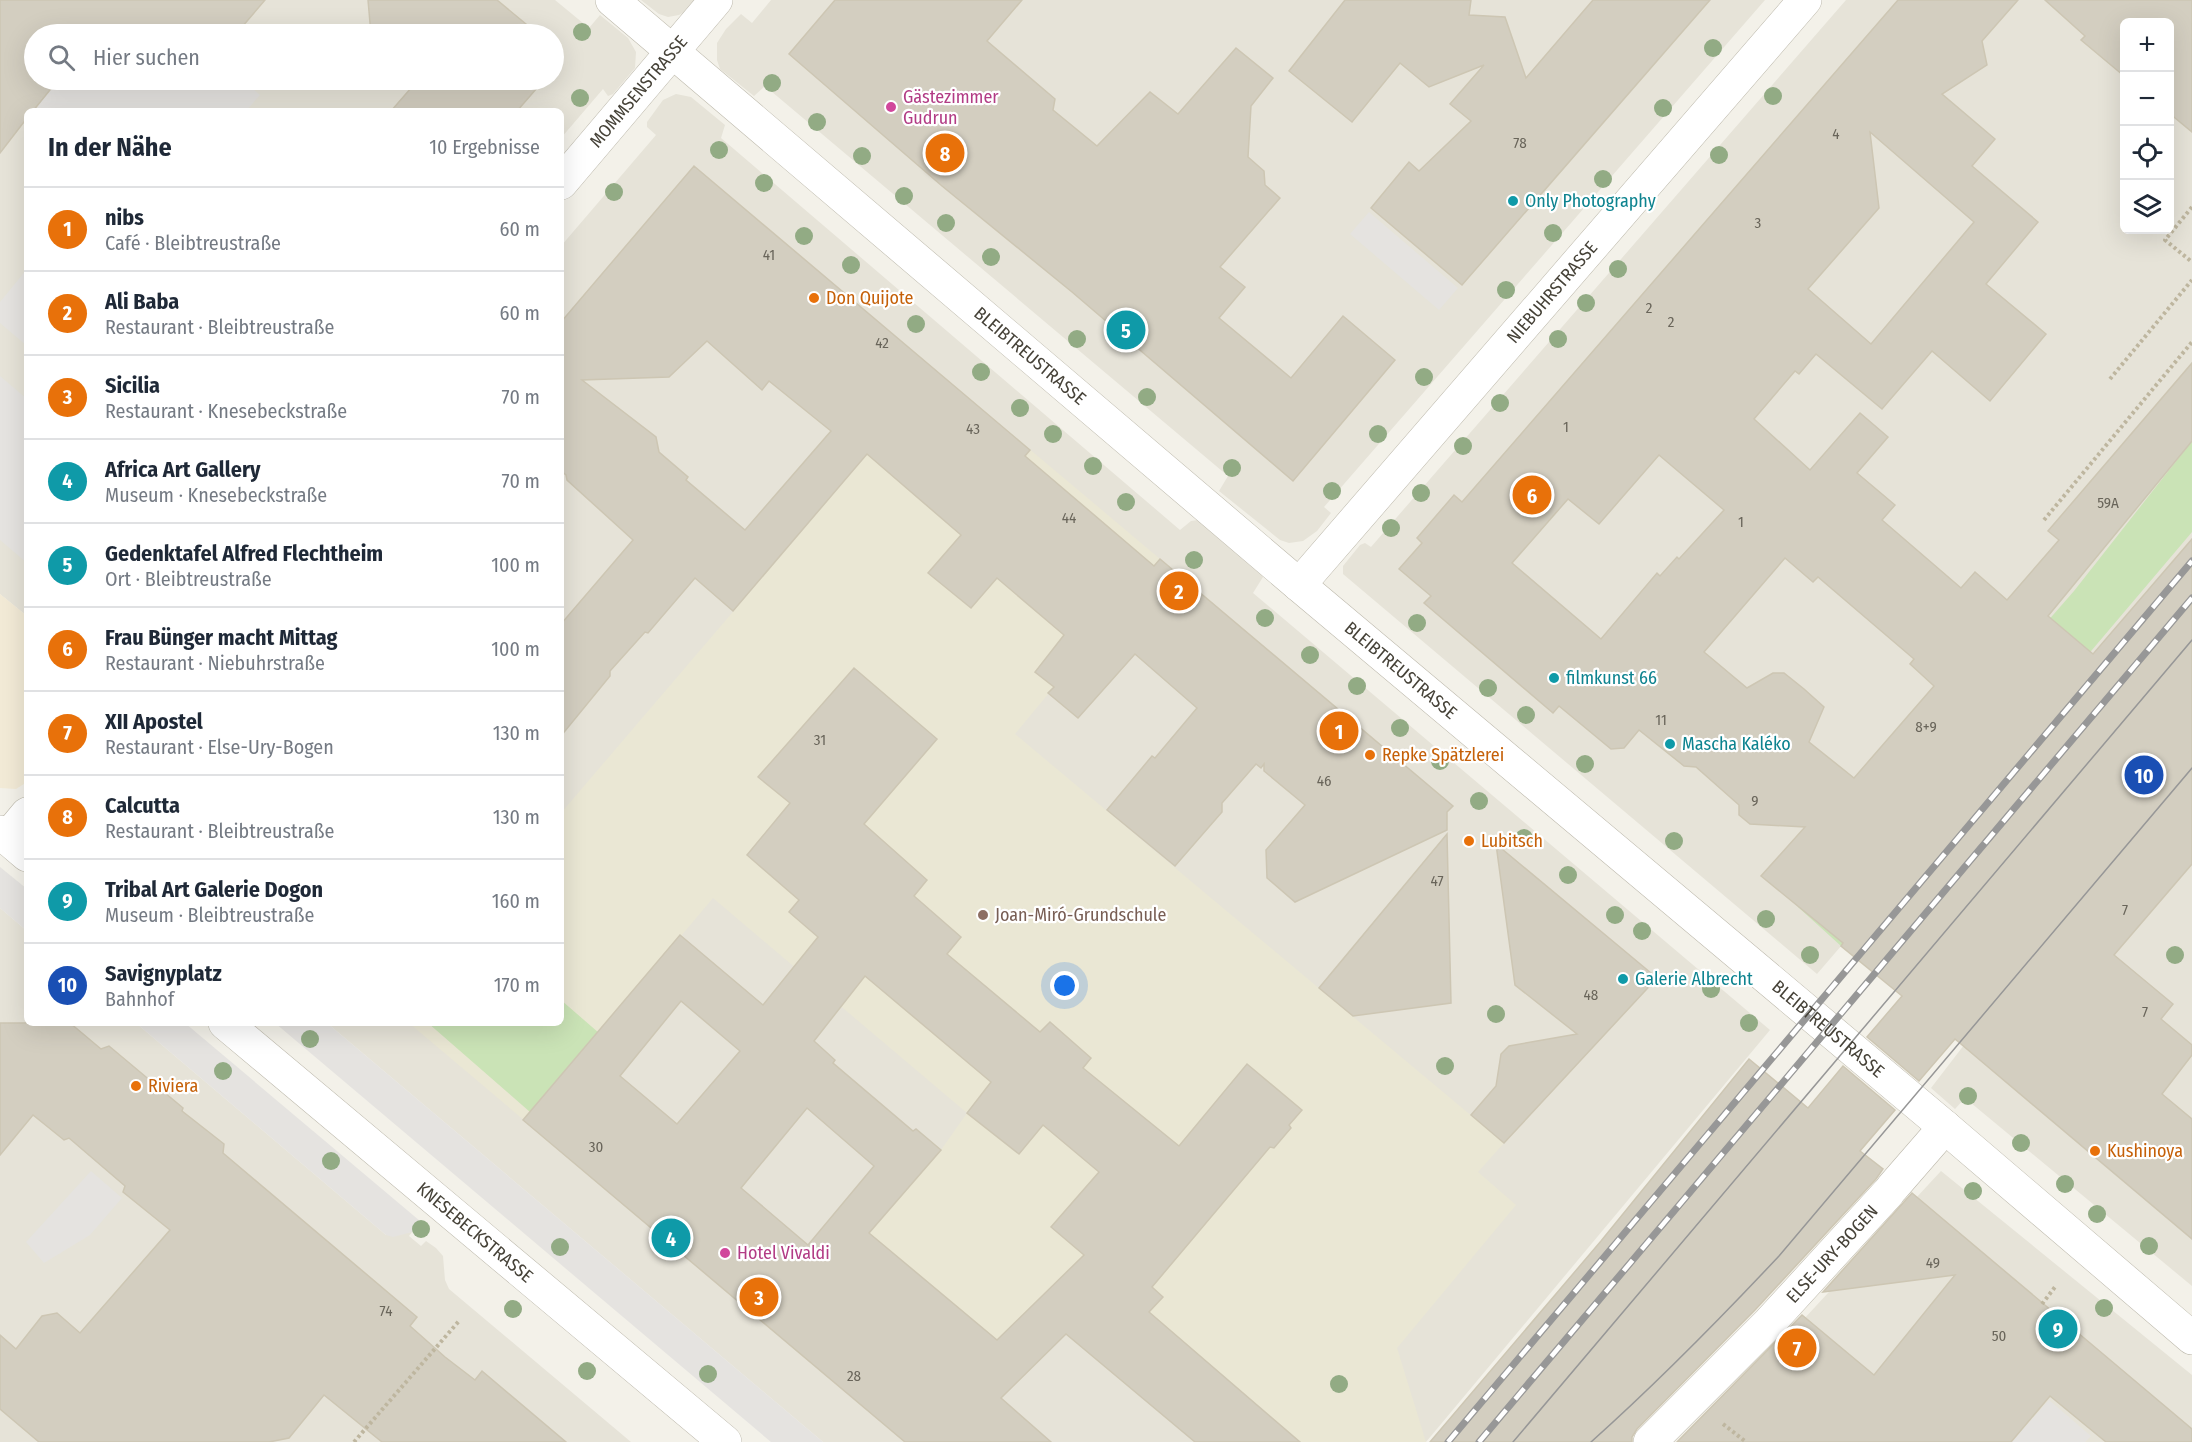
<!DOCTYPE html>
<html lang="de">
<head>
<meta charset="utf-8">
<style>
  :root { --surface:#fff; --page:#f6f6f7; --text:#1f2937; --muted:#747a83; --line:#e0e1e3; --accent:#e55e2e }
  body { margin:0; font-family:"Fira Sans Condensed",sans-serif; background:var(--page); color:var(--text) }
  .controls { position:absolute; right:18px; top:18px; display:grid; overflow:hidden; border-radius:9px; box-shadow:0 6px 24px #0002 }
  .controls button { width:54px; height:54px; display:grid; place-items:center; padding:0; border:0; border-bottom:2px solid var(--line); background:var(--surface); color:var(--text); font:30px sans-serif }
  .you { position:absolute; left:1065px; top:986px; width:21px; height:21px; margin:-15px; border:4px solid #fff; border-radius:50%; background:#1a73e8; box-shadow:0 0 0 9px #1a73e833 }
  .badge { display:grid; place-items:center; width:39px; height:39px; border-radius:50%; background:var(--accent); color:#fff; font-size:20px; font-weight:700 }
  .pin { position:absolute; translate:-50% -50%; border:3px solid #fff; box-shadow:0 2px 6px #0006 }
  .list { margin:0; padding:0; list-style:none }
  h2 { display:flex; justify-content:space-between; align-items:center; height:78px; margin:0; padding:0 24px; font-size:26px }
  h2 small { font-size:20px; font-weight:400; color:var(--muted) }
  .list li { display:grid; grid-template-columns:39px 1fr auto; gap:18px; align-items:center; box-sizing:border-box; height:84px; padding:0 24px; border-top:2px solid var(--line) }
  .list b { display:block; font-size:22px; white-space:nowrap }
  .list p { margin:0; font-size:20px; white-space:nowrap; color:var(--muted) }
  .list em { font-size:20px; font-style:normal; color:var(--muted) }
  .icon { flex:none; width:33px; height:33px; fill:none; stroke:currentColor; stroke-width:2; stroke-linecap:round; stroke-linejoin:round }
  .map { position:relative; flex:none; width:2192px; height:1442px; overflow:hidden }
  .search { position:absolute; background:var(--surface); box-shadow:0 6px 24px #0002; left:24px; top:24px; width:540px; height:66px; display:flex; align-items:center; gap:15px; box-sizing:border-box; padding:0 21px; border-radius:33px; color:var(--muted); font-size:22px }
  .panel { position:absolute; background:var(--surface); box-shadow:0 6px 24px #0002; left:24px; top:108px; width:540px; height:918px; border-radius:9px }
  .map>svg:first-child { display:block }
</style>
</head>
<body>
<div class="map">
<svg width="2192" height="1442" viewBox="0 0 2192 1442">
  <rect width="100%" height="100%" fill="#f3f1e9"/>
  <!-- residential -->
  <g fill="#e6e3d8" fill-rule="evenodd">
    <path d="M41 0H555L589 28 600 15 628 38 636 52 635 68 613 94 608 96 603 89 561 138V111H27V616L0 594V119ZM34 34H554V80H34Z"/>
    <polygon points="641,0 696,0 689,9 679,15 668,17 659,14"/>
    <polygon points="771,0 1765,0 1324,507 1331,513 1317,531 1303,541 1289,543 1280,540 1219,491 1228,476 765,86 754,96 720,69 717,60 717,43 726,29 741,14 752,23"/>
    <path d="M1846 0H2192V538L1817 974 1343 574V566L1360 545 1365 543 1371 547ZM2124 22H2170V230H2124Z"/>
    <polygon points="676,94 691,97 725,125 721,138 1180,530 1191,521 1198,520 1260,572 1263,577 1253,593 1770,1030 1426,1442 823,1442 327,1023 561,1023 561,246 656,135 647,127 647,122 663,100"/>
    <polygon points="2192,775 2192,1286 1965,1098 1955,1109 1931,1088 1964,1045"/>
    <polygon points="0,908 27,931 27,1023 136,1023 386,1235 412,1232 409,1236 421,1246 426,1241 436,1248 443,1256 445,1280 449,1289 631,1442 0,1442"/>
    <polygon points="1941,1171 2192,1375 2192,1442 1683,1442 1752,1375"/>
  </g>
  <!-- commercial -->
  <polygon fill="#f2ead6" points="0,594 27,616 27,782 16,789 0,788"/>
  <!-- education -->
  <polygon fill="#eae7d4" points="938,372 1160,559 1015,734 1504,1143 1478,1172 1516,1205 1397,1348 1426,1442 1195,1442 1032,1306 945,1391 904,1441 781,1337 941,1150 967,1113 713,898 525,1121 409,1023 561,1023 561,813"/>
  <!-- grass -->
  <g fill="#cae3b6">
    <polygon points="2192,441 2192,532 1841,946 1798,907 2074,591"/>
    <polygon points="561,1000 599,1033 530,1112 428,1023 561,1023"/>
  </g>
  <!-- parking -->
  <g fill="#e5e3e0">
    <polygon points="58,80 242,80 260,95 246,111 36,111 39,103"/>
    <polygon points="1369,212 1458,288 1439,310 1350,234"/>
    <polygon points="27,269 27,346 0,323 0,302"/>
    <polygon points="0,376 27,399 27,563 0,540"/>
    <polygon points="0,867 27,889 27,931 0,908"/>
    <polygon points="136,1023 185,1023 420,1221 412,1232 393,1237 386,1235"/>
    <polygon points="275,1023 327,1023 823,1442 771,1442"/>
    <polygon points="91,1171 122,1198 90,1235 44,1263 26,1242"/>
    <polygon points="2049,1400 2091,1436 2085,1442 2012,1442"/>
  </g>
  <!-- building -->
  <g fill="#d3cec0" stroke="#cdc6b3" stroke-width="1.5" fill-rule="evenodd">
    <polygon points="0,0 265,0 236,34 34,34 34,80 58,80 33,111 27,111 27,118 0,153"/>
    <polygon points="368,0 497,0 538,34 371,34"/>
    <polygon points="835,0 1022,0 987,41 1055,99 1053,110 1097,146 1150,92 1178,114 1236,48 1273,78 1251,106 1248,157 1264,171 1265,185 1280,198 1220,267 1245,287 1219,318 1291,378 1343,316 1395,360 1293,481 1072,292 942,186 789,54"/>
    <polygon points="1345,0 1471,0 1469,15 1505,17 1526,78 1593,0 1710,0 1462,285 1371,208 1409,162 1419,171 1471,121 1450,104 1484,65 1429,87 1400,63 1352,122 1289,71"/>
    <path d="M1898 0H2018L1982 41 1987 65 1942 94 1995 139 1972 166 2038 222 1986 284 2046 334 1990 401 1932 351 1882 409 1816 354 1799 374 1795 371 1754 419 1810 470 1860 413 1888 437 1857 473 1895 505 1882 520 1961 588 1975 572 2007 600 2059 540 2048 531 2192 363V441L2048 616 2093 654 2192 539V864L2114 955 2173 1004 2161 1019 2192 1045V1055L2162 1094 2192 1119V1239L1955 1039 1919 1081 1867 1037 1902 996 1841 946 1843 943 1761 876 1805 827 1750 824 1739 815V805L1696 767 1684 766 1639 730 1624 748 1611 749 1559 706 1553 713 1424 603 1431 596 1399 569 1422 543 1417 538 1454 495 1462 502ZM1870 132 1974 222 1871 344 1808 289 1879 208ZM1659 455 1724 510 1679 559 1677 557 1660 576 1657 573 1601 639 1512 563 1568 499 1599 524ZM1785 558 1813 582 1818 577 1914 659 1910 664 1934 686 1854 778 1809 742 1824 707 1804 689 1784 673H1773L1747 688 1704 652Z"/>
    <polygon points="2045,0 2192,0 2192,132 2169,113 2169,22 2124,22 2124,76 2081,40 2085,36"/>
    <polygon points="554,47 558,51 558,64 554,69"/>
    <polygon points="418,80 544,80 517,111 391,111"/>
    <path d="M694 166 1030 450 1025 456 1154 566 1160 559 1453 806 1447 812V830L1295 902 1267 878 1266 850 1305 805 1264 771V764L1261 768 1256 764 1222 803V812L1175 866 1107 810 1152 756 1155 758 1197 708 1135 654 1078 718 1048 693 1054 687 1035 672 1064 635 997 578 971 608 928 573 961 535 867 454 733 611 695 578 648 633 645 632 610 671V676L561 736V624L633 540 567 480 566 475 561 471V322ZM707 341 762 390 769 381 831 431 745 530 686 480 688 477 659 452 656 437 582 380 669 377Z"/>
    <path d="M854 668 937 739 864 824 927 880 914 896 961 937 947 954 1040 1032 1050 1022 1091 1058 1083 1068 1179 1146 1247 1064 1302 1110 1289 1125 1291 1128 1274 1148 1270 1147 1152 1287 1163 1297 1149 1312 1300 1442H1195L1066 1334 1001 1398 1051 1442H905L523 1120 680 935 763 1005 818 937 789 912 799 900 747 855 790 803 758 777ZM865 976 991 1082 967 1113 1019 1154 1043 1125 1099 1172 1051 1227 1084 1255 997 1340 869 1233 941 1150 916 1129 913 1131 833 1063 835 1060 814 1041ZM681 1001 740 1051 677 1124 620 1076ZM807 1108 874 1166 808 1245 741 1188Z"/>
    <polygon points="1447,834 1451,1003 1353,1016 1319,988"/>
    <polygon points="1496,844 1657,978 1504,1143 1471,1115 1496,1086 1501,1054 1509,1046 1577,1034 1515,985"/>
    <polygon points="0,1023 70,1023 101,1049 109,1046 183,1108 182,1111 224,1144 223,1153 417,1317 410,1326 445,1357 475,1380 482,1371 566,1442 382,1442 324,1395 289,1438 269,1442 39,1442 0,1409 0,1335 16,1349 42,1316 57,1313 80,1333 170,1230 123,1192 125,1186 69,1138 64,1140 33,1115 0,1155"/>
    <polygon points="1749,1059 1808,1108 1843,1066 1895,1110 1860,1151 1883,1169 1876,1179 1755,1310 1637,1429 1632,1437 1632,1442 1430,1442 1601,1241"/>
    <polygon points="1912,1193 2192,1429 2192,1442 2106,1442 2050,1396 2011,1442 1677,1442 1802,1315 1874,1375 1955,1275 1823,1292"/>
  </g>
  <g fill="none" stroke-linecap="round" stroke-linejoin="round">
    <!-- pedestrian casing -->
    <g stroke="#bdb9ac" stroke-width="34">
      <g id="pedestrian">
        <polyline points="1892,1188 1945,1127"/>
        <path id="s1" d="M1650 1442 1769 1323 1888 1193"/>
      </g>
    </g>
    <!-- minor casing -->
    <g stroke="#bdb9ac" stroke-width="34">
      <g id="minor">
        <path id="s2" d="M612 0 1299 585 1945 1127 2192 1338"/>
        <path id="s3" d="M561 183 716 0"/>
        <path id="s4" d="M1299 585 1805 0"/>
        <polyline points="0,832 27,855"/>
        <polyline points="7,838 27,814"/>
        <path id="s5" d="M225 1023 725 1442"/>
      </g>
    </g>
    <!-- path -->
    <g stroke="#beb69f" stroke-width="4" stroke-dasharray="3 3" stroke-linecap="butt">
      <polyline points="2192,207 2165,240 2192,262"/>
      <polyline points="2110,379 2192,280"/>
      <polyline points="2044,520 2192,342"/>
      <polyline points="2042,1304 2055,1287"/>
      <polyline points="1723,1424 1746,1442"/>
      <polyline points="354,1442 459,1321"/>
    </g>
    <!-- pedestrian -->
    <use href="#pedestrian" stroke="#fff" stroke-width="33"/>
    <!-- minor -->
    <use href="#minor" stroke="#fff" stroke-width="33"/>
    <!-- tram -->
    <g stroke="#979797" stroke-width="1.5">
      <polyline points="1513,1442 2192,640"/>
      <path d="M1591 1442C1657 1383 1718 1321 1779 1256L2192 768"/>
    </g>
    <!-- rail casing -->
    <g stroke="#979797" stroke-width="7">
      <g id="rail">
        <polyline points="1448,1442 2192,561"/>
        <polyline points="1479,1442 2192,598"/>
      </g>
    </g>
    <!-- rail -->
    <use href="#rail" stroke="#fff" stroke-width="4.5" stroke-dasharray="14" stroke-linecap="butt"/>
  </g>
  <!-- trees -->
  <g fill="#92ab84">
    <circle cx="582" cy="32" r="9"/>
    <circle cx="1713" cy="48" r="9"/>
    <circle cx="772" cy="83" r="9"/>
    <circle cx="1773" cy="96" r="9"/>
    <circle cx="580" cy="98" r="9"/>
    <circle cx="1663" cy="108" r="9"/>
    <circle cx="817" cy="122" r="9"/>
    <circle cx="719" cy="150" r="9"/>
    <circle cx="1719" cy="155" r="9"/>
    <circle cx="862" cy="156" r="9"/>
    <circle cx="1603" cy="179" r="9"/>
    <circle cx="764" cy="183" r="9"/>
    <circle cx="614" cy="192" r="9"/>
    <circle cx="904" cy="196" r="9"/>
    <circle cx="946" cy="223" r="9"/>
    <circle cx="1553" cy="233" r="9"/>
    <circle cx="804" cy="236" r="9"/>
    <circle cx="991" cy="257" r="9"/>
    <circle cx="851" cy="265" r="9"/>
    <circle cx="1618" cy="269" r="9"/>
    <circle cx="1506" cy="290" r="9"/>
    <circle cx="1586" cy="303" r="9"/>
    <circle cx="916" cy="324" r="9"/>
    <circle cx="1077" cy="339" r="9"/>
    <circle cx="1558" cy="339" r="9"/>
    <circle cx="981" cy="372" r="9"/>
    <circle cx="1424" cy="377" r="9"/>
    <circle cx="1147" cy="397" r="9"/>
    <circle cx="1500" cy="403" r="9"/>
    <circle cx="1020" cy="408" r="9"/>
    <circle cx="1053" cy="434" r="9"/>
    <circle cx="1378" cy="434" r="9"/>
    <circle cx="1463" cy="446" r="9"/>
    <circle cx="1093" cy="466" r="9"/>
    <circle cx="1232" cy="468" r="9"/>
    <circle cx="1332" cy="491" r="9"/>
    <circle cx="1421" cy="493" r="9"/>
    <circle cx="1126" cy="502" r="9"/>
    <circle cx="1391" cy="528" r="9"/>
    <circle cx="1194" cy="560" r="9"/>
    <circle cx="1265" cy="618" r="9"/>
    <circle cx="1417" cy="623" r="9"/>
    <circle cx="1310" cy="655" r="9"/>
    <circle cx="1357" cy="686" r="9"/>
    <circle cx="1488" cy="688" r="9"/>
    <circle cx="1526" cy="715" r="9"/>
    <circle cx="1400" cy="728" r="9"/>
    <circle cx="1440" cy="761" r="9"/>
    <circle cx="1585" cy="764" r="9"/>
    <circle cx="1479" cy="801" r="9"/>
    <circle cx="1524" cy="838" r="9"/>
    <circle cx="1674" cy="841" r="9"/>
    <circle cx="1568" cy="875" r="9"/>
    <circle cx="1615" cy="915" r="9"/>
    <circle cx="1766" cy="919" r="9"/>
    <circle cx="1642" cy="931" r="9"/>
    <circle cx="1810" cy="955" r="9"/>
    <circle cx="2175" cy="955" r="9"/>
    <circle cx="1711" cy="989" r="9"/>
    <circle cx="1496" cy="1014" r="9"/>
    <circle cx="1749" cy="1023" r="9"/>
    <circle cx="310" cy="1039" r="9"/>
    <circle cx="1445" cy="1066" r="9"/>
    <circle cx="223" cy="1071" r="9"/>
    <circle cx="1968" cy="1096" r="9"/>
    <circle cx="2021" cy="1143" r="9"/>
    <circle cx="331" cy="1161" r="9"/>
    <circle cx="2065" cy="1184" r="9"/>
    <circle cx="1973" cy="1191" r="9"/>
    <circle cx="2097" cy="1214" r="9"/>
    <circle cx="421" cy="1229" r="9"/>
    <circle cx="2149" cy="1246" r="9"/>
    <circle cx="560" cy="1247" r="9"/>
    <circle cx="2104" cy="1308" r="9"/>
    <circle cx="513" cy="1309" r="9"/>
    <circle cx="587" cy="1371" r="9"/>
    <circle cx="708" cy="1374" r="9"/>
    <circle cx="1339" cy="1384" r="9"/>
  </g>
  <!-- markers -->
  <g fill="#d1479c" stroke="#fff" stroke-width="2">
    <circle cx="891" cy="107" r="6"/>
    <circle cx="725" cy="1253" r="6"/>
  </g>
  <g fill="#0f9aa8" stroke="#fff" stroke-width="2">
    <circle cx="1513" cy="201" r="6"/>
    <circle cx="1554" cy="678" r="6"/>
    <circle cx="1670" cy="744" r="6"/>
    <circle cx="1623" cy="979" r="6"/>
  </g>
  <g fill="#e8710a" stroke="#fff" stroke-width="2">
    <circle cx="814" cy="298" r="6"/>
    <circle cx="1370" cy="755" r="6"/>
    <circle cx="1469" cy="841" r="6"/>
    <circle cx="136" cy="1086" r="6"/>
    <circle cx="2095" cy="1151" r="6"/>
  </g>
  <circle fill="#8d6e63" stroke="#fff" stroke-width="2" cx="983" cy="915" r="6"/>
  <g text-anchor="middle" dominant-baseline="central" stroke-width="4.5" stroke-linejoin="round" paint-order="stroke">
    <!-- number labels -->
    <g font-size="15" fill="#69655a">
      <text x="1836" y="134">4</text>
      <text x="1520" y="143">78</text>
      <text x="1758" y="223">3</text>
      <text x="769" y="255">41</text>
      <text x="1649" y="308">2</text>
      <text x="1671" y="322">2</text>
      <text x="882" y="343">42</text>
      <text x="1566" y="427">1</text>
      <text x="973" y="429">43</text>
      <text x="2108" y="503">59A</text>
      <text x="1069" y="518">44</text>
      <text x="1741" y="522">1</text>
      <text x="1661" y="720">11</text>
      <text x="1926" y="727">8+9</text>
      <text x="820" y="740">31</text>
      <text x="1324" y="781">46</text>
      <text x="1755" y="801">9</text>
      <text x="1437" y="881">47</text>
      <text x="2125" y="910">7</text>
      <text x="1591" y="995">48</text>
      <text x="2145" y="1012">7</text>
      <text x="596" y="1147">30</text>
      <text x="1933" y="1263">49</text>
      <text x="386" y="1311">74</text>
      <text x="1999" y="1336">50</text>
      <text x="854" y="1376">28</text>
    </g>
    <!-- street labels -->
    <g font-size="18" fill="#464238" stroke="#fff">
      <text stroke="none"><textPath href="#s3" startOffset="120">MOMMSENSTRASSE</textPath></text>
      <text stroke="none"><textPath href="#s4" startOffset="387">NIEBUHRSTRASSE</textPath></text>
      <text stroke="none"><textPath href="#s2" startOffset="549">BLEIBTREUSTRASSE</textPath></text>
      <text stroke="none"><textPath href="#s2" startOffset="1035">BLEIBTREUSTRASSE</textPath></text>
      <text stroke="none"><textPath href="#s2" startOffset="1593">BLEIBTREUSTRASSE</textPath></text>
      <text stroke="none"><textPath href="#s5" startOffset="326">KNESEBECKSTRASSE</textPath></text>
      <text stroke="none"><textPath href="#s1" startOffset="262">ELSE-URY-BOGEN</textPath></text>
    </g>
    <!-- hotel labels -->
    <g font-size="18" fill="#b23c85" stroke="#fff" text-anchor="start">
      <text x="903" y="97">Gästezimmer<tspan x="903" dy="21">Gudrun</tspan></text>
      <text x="737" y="1253">Hotel Vivaldi</text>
    </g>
    <!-- culture labels -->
    <g font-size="18" fill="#0d838f" stroke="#fff" text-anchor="start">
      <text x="1525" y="201">Only Photography</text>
      <text x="1566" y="678">filmkunst 66</text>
      <text x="1682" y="744">Mascha Kaléko</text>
      <text x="1635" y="979">Galerie Albrecht</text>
    </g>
    <!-- food labels -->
    <g font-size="18" fill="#c56008" stroke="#fff" text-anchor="start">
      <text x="826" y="298">Don Quijote</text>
      <text x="1382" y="755">Repke Spätzlerei</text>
      <text x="1481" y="841">Lubitsch</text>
      <text x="148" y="1086">Riviera</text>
      <text x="2107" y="1151">Kushinoya</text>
    </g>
    <!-- education labels -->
    <g font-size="18" fill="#785e54" stroke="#fff" text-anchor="start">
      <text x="995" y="915">Joan-Miró-Grundschule</text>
    </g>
  </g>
</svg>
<div class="controls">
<button>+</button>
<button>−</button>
<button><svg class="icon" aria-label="locate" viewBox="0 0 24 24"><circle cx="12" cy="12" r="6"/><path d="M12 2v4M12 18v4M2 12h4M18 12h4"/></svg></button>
<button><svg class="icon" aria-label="layers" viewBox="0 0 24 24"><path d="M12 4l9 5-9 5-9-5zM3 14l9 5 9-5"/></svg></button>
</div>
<div class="you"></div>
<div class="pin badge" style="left:1339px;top:731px;background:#e8710a">1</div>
<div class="pin badge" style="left:1179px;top:591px;background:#e8710a">2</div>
<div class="pin badge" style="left:759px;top:1297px;background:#e8710a">3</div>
<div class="pin badge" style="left:671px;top:1238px;background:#0f9aa8">4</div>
<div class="pin badge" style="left:1126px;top:330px;background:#0f9aa8">5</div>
<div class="pin badge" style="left:1532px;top:495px;background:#e8710a">6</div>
<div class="pin badge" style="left:1797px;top:1348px;background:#e8710a">7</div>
<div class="pin badge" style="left:945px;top:153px;background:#e8710a">8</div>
<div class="pin badge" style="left:2058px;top:1329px;background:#0f9aa8">9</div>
<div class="pin badge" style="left:2144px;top:775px;background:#1a4fb4">10</div>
<div class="search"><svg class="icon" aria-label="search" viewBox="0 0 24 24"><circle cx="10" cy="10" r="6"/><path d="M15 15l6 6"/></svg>Hier suchen</div>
<section class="panel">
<h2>In der Nähe<small>10 Ergebnisse</small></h2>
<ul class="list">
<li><span class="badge" style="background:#e8710a">1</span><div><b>nibs</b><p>Café · Bleibtreustraße</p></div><em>60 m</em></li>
<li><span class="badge" style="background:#e8710a">2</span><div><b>Ali Baba</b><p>Restaurant · Bleibtreustraße</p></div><em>60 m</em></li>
<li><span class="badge" style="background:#e8710a">3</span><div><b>Sicilia</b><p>Restaurant · Knesebeckstraße</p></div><em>70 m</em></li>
<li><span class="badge" style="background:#0f9aa8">4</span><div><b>Africa Art Gallery</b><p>Museum · Knesebeckstraße</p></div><em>70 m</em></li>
<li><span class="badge" style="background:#0f9aa8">5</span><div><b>Gedenktafel Alfred Flechtheim</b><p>Ort · Bleibtreustraße</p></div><em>100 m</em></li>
<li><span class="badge" style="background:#e8710a">6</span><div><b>Frau Bünger macht Mittag</b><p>Restaurant · Niebuhrstraße</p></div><em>100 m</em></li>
<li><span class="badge" style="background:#e8710a">7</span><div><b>XII Apostel</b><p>Restaurant · Else-Ury-Bogen</p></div><em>130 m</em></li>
<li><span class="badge" style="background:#e8710a">8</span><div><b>Calcutta</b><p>Restaurant · Bleibtreustraße</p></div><em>130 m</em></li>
<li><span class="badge" style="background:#0f9aa8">9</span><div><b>Tribal Art Galerie Dogon</b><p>Museum · Bleibtreustraße</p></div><em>160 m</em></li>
<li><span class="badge" style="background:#1a4fb4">10</span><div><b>Savignyplatz</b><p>Bahnhof</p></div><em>170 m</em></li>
</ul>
</section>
</div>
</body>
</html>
